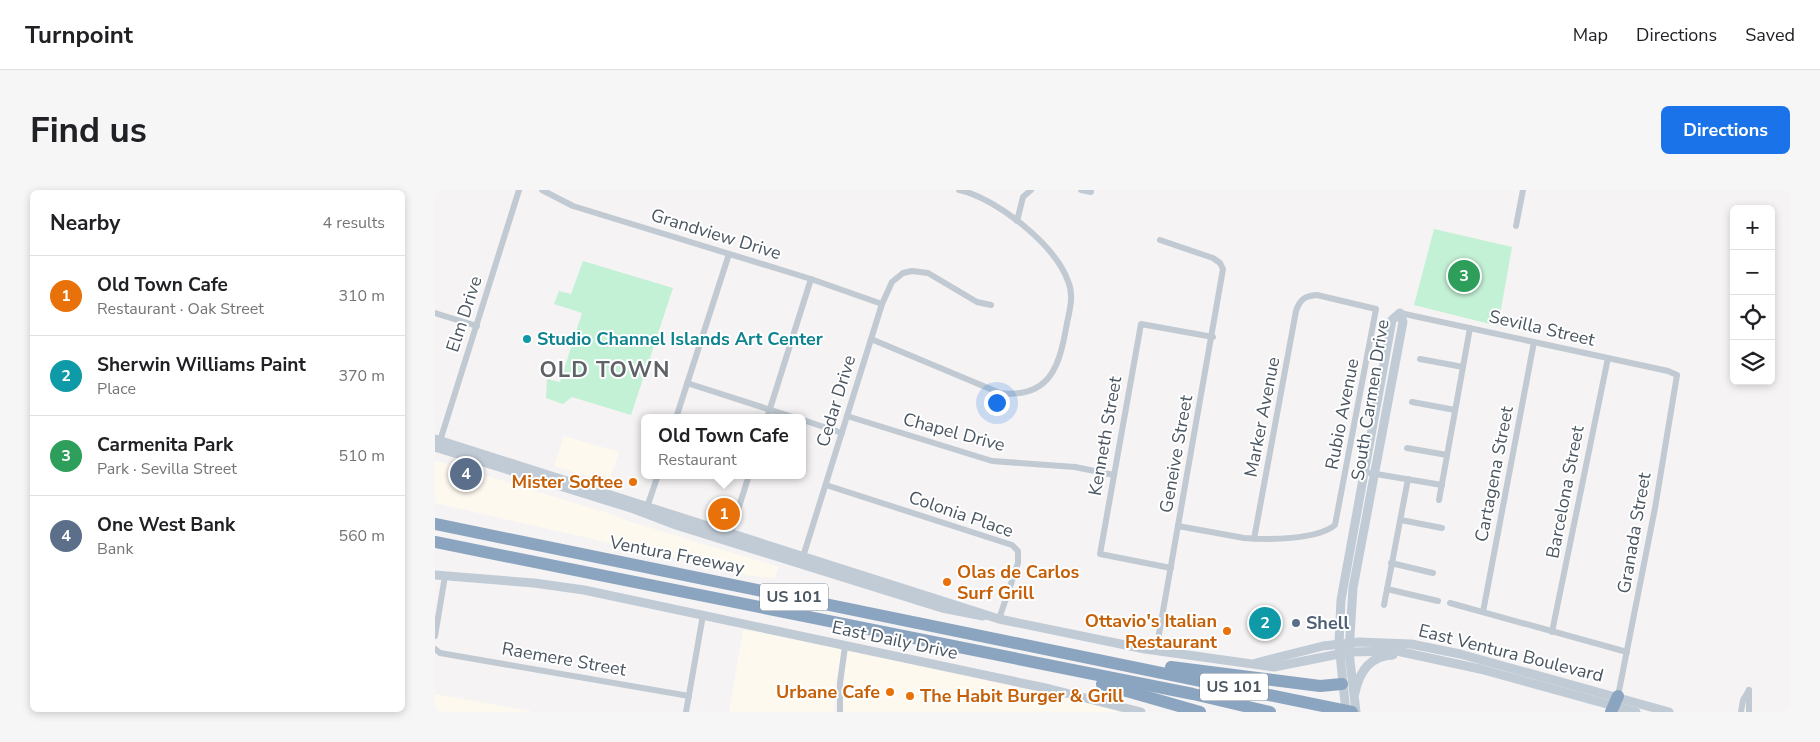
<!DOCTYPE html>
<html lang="en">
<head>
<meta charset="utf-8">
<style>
  :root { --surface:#fff; --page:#f6f6f6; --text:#202124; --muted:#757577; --line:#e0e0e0; --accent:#1a73e8 }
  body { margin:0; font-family:"Nunito Sans",sans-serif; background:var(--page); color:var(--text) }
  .controls { position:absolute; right:15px; top:15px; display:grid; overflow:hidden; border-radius:8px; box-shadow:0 2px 8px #0003 }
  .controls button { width:45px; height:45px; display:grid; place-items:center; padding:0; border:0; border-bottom:1px solid var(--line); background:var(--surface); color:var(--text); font:25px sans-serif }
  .you { position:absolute; left:561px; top:212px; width:18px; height:18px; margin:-12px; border:4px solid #fff; border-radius:50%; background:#1a73e8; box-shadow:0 0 0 8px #1a73e833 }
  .badge { display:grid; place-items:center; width:32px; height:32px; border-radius:50%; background:var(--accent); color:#fff; font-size:16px; font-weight:700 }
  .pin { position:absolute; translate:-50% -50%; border:2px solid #fff; box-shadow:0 1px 5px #0006 }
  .popup { position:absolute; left:206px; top:224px; width:165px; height:65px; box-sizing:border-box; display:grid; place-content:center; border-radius:8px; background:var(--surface); filter:drop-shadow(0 1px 4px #0005); font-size:16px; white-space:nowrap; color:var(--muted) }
  .popup b { font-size:19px; color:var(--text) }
  .popup::after { content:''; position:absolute; left:50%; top:100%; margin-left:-10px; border:10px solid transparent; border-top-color:var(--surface) }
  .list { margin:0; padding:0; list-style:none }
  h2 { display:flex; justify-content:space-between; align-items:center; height:65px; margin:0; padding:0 20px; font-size:21px }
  h2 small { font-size:16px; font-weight:400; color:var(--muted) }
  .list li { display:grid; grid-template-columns:32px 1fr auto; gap:15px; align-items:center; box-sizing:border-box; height:80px; padding:0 20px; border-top:1px solid var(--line) }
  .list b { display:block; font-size:19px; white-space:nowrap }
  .list p { margin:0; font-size:16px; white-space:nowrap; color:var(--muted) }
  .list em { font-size:16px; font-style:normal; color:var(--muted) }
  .icon { flex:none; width:28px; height:28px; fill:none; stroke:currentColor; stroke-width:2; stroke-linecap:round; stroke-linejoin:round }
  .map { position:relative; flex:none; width:1355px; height:522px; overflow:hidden; border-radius:8px }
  header { display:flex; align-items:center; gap:30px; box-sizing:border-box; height:70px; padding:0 25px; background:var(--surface); border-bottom:1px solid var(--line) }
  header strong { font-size:24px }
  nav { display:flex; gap:28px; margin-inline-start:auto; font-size:18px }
  .intro { display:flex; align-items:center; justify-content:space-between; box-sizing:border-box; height:120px; padding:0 30px }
  h1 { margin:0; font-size:35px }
  .button { padding:12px 22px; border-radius:8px; background:var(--accent); color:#fff; font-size:18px; font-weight:700 }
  main { display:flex; gap:30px; padding:0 30px }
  aside { flex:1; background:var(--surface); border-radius:8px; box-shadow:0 2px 8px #0003 }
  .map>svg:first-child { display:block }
</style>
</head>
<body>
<header>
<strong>Turnpoint</strong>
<nav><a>Map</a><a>Directions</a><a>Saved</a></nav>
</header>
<div class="intro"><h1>Find us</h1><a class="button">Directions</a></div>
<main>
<aside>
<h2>Nearby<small>4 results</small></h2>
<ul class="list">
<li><span class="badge" style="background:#e8710a">1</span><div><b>Old Town Cafe</b><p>Restaurant · Oak Street</p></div><em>310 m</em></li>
<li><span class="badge" style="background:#0f9aa8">2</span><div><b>Sherwin Williams Paint</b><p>Place</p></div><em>370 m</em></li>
<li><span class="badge" style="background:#2e9e5b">3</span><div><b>Carmenita Park</b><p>Park · Sevilla Street</p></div><em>510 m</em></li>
<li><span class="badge" style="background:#5c6f8a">4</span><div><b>One West Bank</b><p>Bank</p></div><em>560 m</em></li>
</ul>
</aside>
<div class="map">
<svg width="1355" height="522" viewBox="0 0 1355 522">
  <rect width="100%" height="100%" fill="#f5f3f3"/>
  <!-- commercial -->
  <g fill="#fdf9ef">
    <polygon points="129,246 184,262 174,293 119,276"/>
    <polygon points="0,270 179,325 190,330 344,377 340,388 317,386 0,313"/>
    <polygon points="308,440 356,447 408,458 400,498 399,522 294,522"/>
    <polygon points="414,460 683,519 682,522 408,522 407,511 409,482"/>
    <polygon points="0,504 96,521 96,522 0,522"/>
  </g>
  <!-- green -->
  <g fill="#c3f1d5">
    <polygon points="999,39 1077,57 1063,136 979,115"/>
    <polygon points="148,71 238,98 196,225 137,207 128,214 111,208 112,189 125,192 147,123 119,114 124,101 136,104"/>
  </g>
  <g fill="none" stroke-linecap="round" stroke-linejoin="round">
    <!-- street -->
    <g stroke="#c1cad2" stroke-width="6">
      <polyline points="107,0 138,16 376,89 447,114"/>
      <polyline points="646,0 656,2"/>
      <polyline points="582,31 588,7 596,0"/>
      <polyline points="1081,36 1088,0"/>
      <polyline points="0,123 42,136"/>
      <polyline points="965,123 1233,181 1242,185 1220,318 1183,506"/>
      <path d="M436 149 565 203C617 209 625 173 632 133 635 119 639 105 633 91 620 55 562 8 524 0"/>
      <polyline points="985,169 1028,177"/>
      <polyline points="252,193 361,228"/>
      <polyline points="977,212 1020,220"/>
      <polyline points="412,226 557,271 640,277 679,285"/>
      <polyline points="241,228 294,64"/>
      <polyline points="332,228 376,89"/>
      <polyline points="368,230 407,243"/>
      <polyline points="4,254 84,0"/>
      <polyline points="972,258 1012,265"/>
      <polyline points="929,282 1007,295"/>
      <polyline points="391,295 577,355 583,361 583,373 564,429"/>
      <polyline points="1004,310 1035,138"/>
      <polyline points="211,320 223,285"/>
      <polyline points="966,330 1007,338"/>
      <path d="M743 336 809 348C831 350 882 350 900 335L941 119 882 105C870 106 865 109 861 121L819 349"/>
      <polyline points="295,345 314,285"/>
      <polyline points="367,370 447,114 457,92 468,83 477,81 493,83 542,112 556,115"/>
      <polyline points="956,373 998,383"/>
      <polyline points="736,378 665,364 706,134 778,147"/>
      <polyline points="952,399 1003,411"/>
      <polyline points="1015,413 1192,462"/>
      <polyline points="949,415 973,289"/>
      <polyline points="1048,422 1099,152"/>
      <polyline points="1117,442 1173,168"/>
      <polyline points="0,446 10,386"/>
      <polyline points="0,459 5,463 254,506"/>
      <polyline points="721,461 788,79 785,73 778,68 725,50"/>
      <polyline points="251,522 268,425"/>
      <polyline points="405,522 405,493 410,456"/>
      <polyline points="1306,522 1308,510 1314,500"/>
      <polyline points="1314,522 1314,500"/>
    </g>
    <!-- secondary -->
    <g stroke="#c1cbd6" stroke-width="9">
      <polyline points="0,249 564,429 710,459 839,477 914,462 962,461 1045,479 1201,522"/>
      <polyline points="0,257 199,319 241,335 385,380 507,418 548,426"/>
      <polyline points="0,385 99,393 149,400 615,499 706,522"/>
      <polyline points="821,473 888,456 924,452 976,454 1025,464 1234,522"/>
      <path d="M920 503C924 482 935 466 958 465"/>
      <polyline points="911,522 904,454 906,410 957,130 965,123 968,132 918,398 914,462 921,522"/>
    </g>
    <!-- highway -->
    <g stroke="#8ba5c1" stroke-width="12">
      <polyline points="0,334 917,522"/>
      <polyline points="0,352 758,504 835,522"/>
      <polyline points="736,477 885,496 907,494"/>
      <polyline points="667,494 765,522"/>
      <polyline points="1176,522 1183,506"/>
    </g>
  </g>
  <!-- markers -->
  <circle fill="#0f9aa8" stroke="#fff" stroke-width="2" cx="92" cy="149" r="5"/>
  <g fill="#e8710a" stroke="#fff" stroke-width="2">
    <circle cx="198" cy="292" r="5"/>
    <circle cx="512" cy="392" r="5"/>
    <circle cx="792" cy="441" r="5"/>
    <circle cx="455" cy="502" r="5"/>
    <circle cx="475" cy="506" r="5"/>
  </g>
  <circle fill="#5c6f8a" stroke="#fff" stroke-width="2" cx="861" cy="433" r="5"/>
  <g text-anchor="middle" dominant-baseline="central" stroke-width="4" stroke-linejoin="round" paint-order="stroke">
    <!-- shield labels -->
    <g fill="#fff" stroke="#808990" stroke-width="1">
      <rect x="325" y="393.5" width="68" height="27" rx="4"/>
      <rect x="765" y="483.5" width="68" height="27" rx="4"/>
    </g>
    <g font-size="16" font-weight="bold" fill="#4a5661">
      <text x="359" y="407">US 101</text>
      <text x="799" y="497">US 101</text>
    </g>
    <!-- street labels -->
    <g font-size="18" fill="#4a5661" stroke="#fff">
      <text transform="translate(281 44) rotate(17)">Grandview Drive</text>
      <text transform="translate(29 124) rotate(-72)">Elm Drive</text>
      <text transform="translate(1107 138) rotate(13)">Sevilla Street</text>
      <text transform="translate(935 210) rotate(-81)">South Carmen Drive</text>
      <text transform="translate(401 211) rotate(-73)">Cedar Drive</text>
      <text transform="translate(907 224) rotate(-79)">Rubio Avenue</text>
      <text transform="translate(827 227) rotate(-79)">Marker Avenue</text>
      <text transform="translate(519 242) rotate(15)">Chapel Drive</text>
      <text transform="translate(670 246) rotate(-80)">Kenneth Street</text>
      <text transform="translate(741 264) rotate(-80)">Geneive Street</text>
      <text transform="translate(1059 284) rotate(-79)">Cartagena Street</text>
      <text transform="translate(1130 302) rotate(-79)">Barcelona Street</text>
      <text transform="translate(526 324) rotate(19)">Colonia Place</text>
      <text transform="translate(1199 343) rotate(-80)">Granada Street</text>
      <text transform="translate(242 365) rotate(11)">Ventura Freeway</text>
      <text transform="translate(460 450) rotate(12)">East Daily Drive</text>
      <text transform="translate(1076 463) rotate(14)">East Ventura Boulevard</text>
      <text transform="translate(129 469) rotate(10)">Raemere Street</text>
    </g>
    <!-- culture labels -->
    <g font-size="18" font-weight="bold" fill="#0d838f" stroke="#fff" text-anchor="start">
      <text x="102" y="149">Studio Channel Islands Art Center</text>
    </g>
    <!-- food labels -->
    <g font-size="18" font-weight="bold" fill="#c56008" stroke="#fff" text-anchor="end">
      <text x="188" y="292">Mister Softee</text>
      <text x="522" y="382" text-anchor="start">Olas de Carlos<tspan x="522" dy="21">Surf Grill</tspan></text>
      <text x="782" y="431">Ottavio's Italian<tspan x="782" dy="21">Restaurant</tspan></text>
      <text x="445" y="502">Urbane Cafe</text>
      <text x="485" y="506" text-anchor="start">The Habit Burger &amp; Grill</text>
    </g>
    <!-- service labels -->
    <g font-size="18" font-weight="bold" fill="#4e5e75" stroke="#fff" text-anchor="start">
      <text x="871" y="433">Shell</text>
    </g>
    <!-- district labels -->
    <g font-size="22" font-weight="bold" letter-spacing="1" fill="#5f6368" stroke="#fff">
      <text x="170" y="180">OLD TOWN</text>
    </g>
  </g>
</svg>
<div class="controls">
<button>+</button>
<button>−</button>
<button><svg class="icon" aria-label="locate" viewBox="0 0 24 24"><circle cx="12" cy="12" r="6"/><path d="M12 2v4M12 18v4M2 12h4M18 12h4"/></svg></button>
<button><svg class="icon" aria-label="layers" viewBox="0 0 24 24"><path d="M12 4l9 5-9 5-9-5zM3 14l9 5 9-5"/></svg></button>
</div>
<div class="you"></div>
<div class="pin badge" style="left:289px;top:324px;background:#e8710a">1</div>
<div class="popup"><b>Old Town Cafe</b>Restaurant</div>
<div class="pin badge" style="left:830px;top:433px;background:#0f9aa8">2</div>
<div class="pin badge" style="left:1029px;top:86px;background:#2e9e5b">3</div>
<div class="pin badge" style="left:31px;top:284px;background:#5c6f8a">4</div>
</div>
</main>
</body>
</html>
